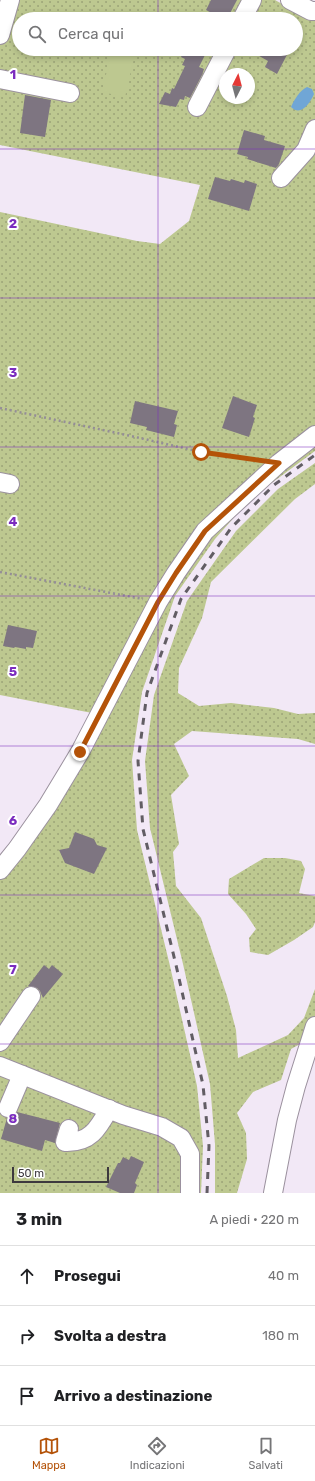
<!DOCTYPE html>
<html lang="it">
<head>
<meta charset="utf-8">
<style>
  :root { --surface:#fff; --page:#f6f6f6; --text:#202124; --muted:#757577; --line:#e0e0e0; --accent:#b45309 }
  body { margin:0; font-family:Rubik,sans-serif; background:var(--page); color:var(--text) }
  .compass { position:absolute; left:219px; top:68px; width:36px; height:36px; border-radius:50%; background:var(--surface); box-shadow:0 2px 6px #0003; rotate:6deg }
  .scale { position:absolute; left:12px; bottom:10px; width:97px; box-sizing:border-box; padding-left:4px; border:2px solid #3d393e; border-top:0; font-size:11px; line-height:14px; white-space:nowrap; color:#3d393e; -webkit-text-stroke:3px #fff; paint-order:stroke }
  .stop { position:absolute; width:12px; height:12px; margin:-9px; border:3px solid #b45309; border-radius:50%; background:#fff }
  .stop.end { background:#b45309; border-color:#fff; box-shadow:0 1px 4px #0008 }
  .list { margin:0; padding:0; list-style:none }
  h2 { display:flex; justify-content:space-between; align-items:center; height:52px; margin:0; padding:0 16px; font-size:17px }
  h2 small { font-size:13px; font-weight:400; color:var(--muted) }
  .list li { display:grid; grid-template-columns:26px 1fr auto; gap:12px; align-items:center; box-sizing:border-box; height:60px; padding:0 16px; border-top:1px solid var(--line) }
  .list b { display:block; font-size:15px; white-space:nowrap }
  .list em { font-size:13px; font-style:normal; color:var(--muted) }
  .icon { flex:none; width:22px; height:22px; fill:none; stroke:currentColor; stroke-width:2; stroke-linecap:round; stroke-linejoin:round }
  .map { position:relative; flex:none; width:315px; height:1193px; overflow:hidden }
  .search { position:absolute; background:var(--surface); box-shadow:0 2px 6px #0003; left:12px; right:12px; top:12px; height:44px; display:flex; align-items:center; gap:10px; box-sizing:border-box; padding:0 14px; border-radius:22px; color:var(--muted); font-size:15px }
  .sheet { height:232px; background:var(--surface) }
  nav { display:flex; justify-content:space-around; align-items:center; box-sizing:border-box; height:56px; border-top:1px solid var(--line); background:var(--surface); font-size:11px; color:var(--muted) }
  nav a { display:grid; justify-items:center; gap:2px }
  nav .on { color:var(--accent) }
  .map>svg:first-child { display:block }
</style>
</head>
<body>
<div class="map">
<svg width="315" height="1193" viewBox="0 0 315 1193">
  <defs>
    <pattern id="grass-dots" width="8" height="8" patternUnits="userSpaceOnUse"><rect width="8" height="8" fill="#bdc890"/><path d="M2 2h.1M6 6h.1" fill="none" stroke="#9ba377" stroke-width="1.8" stroke-linecap="round"/></pattern>
  </defs>
  <rect width="100%" height="100%" fill="#f2e8f6"/>
  <!-- grass -->
  <g fill="url(#grass-dots)" fill-rule="evenodd">
    <path d="M0 0H275L300 14H315V451L269 485 238 513 215 539 175 596 142 692 132 760 137 830 170 966 197 1086 203 1146 201 1193H0V880L39 829 97 740 107 715 92 713 0 695V212L137 241 160 244 189 221 200 185 0 145ZM19 19H296V49H19ZM225 74H249V98H225Z"/>
    <polygon points="315,463 315,484 295,499 211,582 202,618 179,668 178,693 199,706 231,703 274,708 298,714 315,713 315,744 298,739 192,731 174,744 189,776 171,795 179,844 173,852 176,886 201,918 227,996 236,1030 238,1058 288,1035 304,1018 315,989 315,1036 291,1049 281,1080 253,1092 237,1113 246,1133 247,1159 237,1193 215,1193 215,1144 210,1084 183,964 150,828 145,761 154,695 187,601 236,531 278,489"/>
    <polygon points="264,858 285,858 301,861 305,869 299,893 315,896 315,922 313,927 294,940 268,955 250,952 249,938 256,929 246,914 228,894 229,879"/>
  </g>
  <!-- park -->
  <polygon fill="#bdc890" points="112,49 136,49 125,97 102,92"/>
  <!-- water -->
  <path fill="#70a6d6" d="M307 87 312 89 314 94C310 103 301 117 291 107 294 100 300 90 307 87Z"/>
  <!-- building -->
  <g fill="#7e7581">
    <polygon points="211,0 237,0 227,19 223,19 206,10"/>
    <polygon points="185,49 208,49 199,67 204,69 202,75 190,98 185,96 184,100 180,99 176,107 159,104 165,92 170,94 172,88 174,89 185,66 182,65 185,59 181,57"/>
    <polygon points="247,49 290,49 277,74 265,67 268,61"/>
    <polygon points="25,95 51,100 45,137 20,133"/>
    <polygon points="244,130 265,136 264,140 285,146 279,164 276,168 247,159 248,157 237,154"/>
    <polygon points="215,177 230,181 231,179 244,183 245,180 257,184 249,211 208,199"/>
    <polygon points="233,396 257,405 253,417 255,418 249,437 222,428"/>
    <polygon points="135,401 178,411 174,424 177,425 174,437 146,430 147,427 130,423"/>
    <polygon points="8,625 37,631 33,648 26,647 26,649 15,647 14,648 3,646"/>
    <polygon points="75,832 94,839 97,845 107,848 94,874 65,863 59,850 69,848"/>
    <polygon points="44,965 49,969 52,965 63,974 43,998 40,991 37,988 28,986"/>
    <polygon points="17,1112 60,1123 55,1143 45,1140 42,1151 1,1139 7,1118 14,1117"/>
    <polygon points="131,1156 144,1162 135,1183 137,1185 134,1193 120,1193 106,1187 118,1163 120,1163 123,1157 129,1160"/>
  </g>
  <g fill="none" stroke-linecap="round" stroke-linejoin="round">
    <!-- minor casing -->
    <g stroke="#9b919e" stroke-width="20">
      <g id="minor">
        <polyline points="290,0 311,11 315,11"/>
        <polyline points="242,19 252,0"/>
        <polyline points="0,35 10,0"/>
        <polyline points="0,79 70,93"/>
        <polyline points="197,107 227,49"/>
        <polyline points="281,178 306,150 315,129"/>
        <polyline points="0,482 10,484"/>
        <polyline points="0,870 17,849 48,805 80,752 158,602 176,573 205,531 279,463 315,435"/>
        <polyline points="0,1042 31,996"/>
        <polyline points="0,1066 123,1115 162,1127 181,1138 190,1154 190,1193"/>
        <polyline points="8,1108 22,1075"/>
        <path d="M69 1129 65 1142C90 1143 98 1129 109 1109"/>
        <polyline points="273,1193 287,1120 296,1086 315,1026"/>
      </g>
    </g>
    <!-- path -->
    <g stroke="#948d97" stroke-width="2.5" stroke-dasharray="2 3" stroke-linecap="butt">
      <polyline points="0,408 131,436 201,452 260,461"/>
      <polyline points="0,572 143,599"/>
    </g>
    <!-- minor -->
    <use href="#minor" stroke="#fff" stroke-width="18"/>
    <!-- rail -->
    <polyline stroke="#625d64" stroke-width="3" stroke-dasharray="7 7" stroke-linecap="butt" points="207,1193 209,1146 203,1085 176,965 143,829 138,761 147,693 181,599 231,528 274,485 315,455"/>
  </g>
  <g fill="none" stroke-linecap="round" stroke-linejoin="round">
    <!-- route -->
    <polyline stroke="#b45309" stroke-width="5" points="80,752 158,602 176,573 205,531 279,463 201,452"/>
  </g>
  <!-- grid -->
  <path fill="none" stroke="#7b2cbf" stroke-width="1" stroke-opacity="0.55" d="M158 0V19M158 49V1193M0 149H315M0 298H315M0 447H315M0 596H315M0 746H315M0 895H315M0 1044H315"/>
  <g font-size="13" text-anchor="middle" font-weight="bold" fill="#7b2cbf" stroke="#fff" stroke-width="4" stroke-linejoin="round" paint-order="stroke">
    <text x="13" y="79">1</text>
    <text x="13" y="228">2</text>
    <text x="13" y="377">3</text>
    <text x="13" y="526">4</text>
    <text x="13" y="676">5</text>
    <text x="13" y="825">6</text>
    <text x="13" y="974">7</text>
    <text x="13" y="1123">8</text>
  </g>
</svg>
<svg class="compass" viewBox="-18 -18 36 36"><path d="M0-13l5 13h-10z" fill="#e53935"/><path d="M0 13l5-13h-10z" fill="#757577"/></svg>
<div class="scale">50 m</div>
<div class="stop" style="left:201px;top:452px"></div>
<div class="stop end" style="left:80px;top:752px"></div>
<div class="search"><svg class="icon" aria-label="search" viewBox="0 0 24 24"><circle cx="10" cy="10" r="6"/><path d="M15 15l6 6"/></svg>Cerca qui</div>
</div>
<section class="sheet">
<h2>3 min<small>A piedi · 220 m</small></h2>
<ul class="list">
<li><svg class="icon" aria-label="ahead" viewBox="0 0 24 24"><path d="M12 20V5M6 11l6-6 6 6"/></svg><div><b>Prosegui</b></div><em>40 m</em></li>
<li><svg class="icon" aria-label="right" viewBox="0 0 24 24"><path d="M7 20v-9h11M14 6l5 5-5 5"/></svg><div><b>Svolta a destra</b></div><em>180 m</em></li>
<li><svg class="icon" aria-label="arrive" viewBox="0 0 24 24"><path d="M6 21V4h12l-3 4 3 4H6"/></svg><div><b>Arrivo a destinazione</b></div></li>
</ul>
</section>
<nav>
<a class="on"><svg class="icon" aria-label="map" viewBox="0 0 24 24"><path d="M3 6l6-2 6 2 6-2v14l-6 2-6-2-6 2zM9 4v14M15 6v14"/></svg>Mappa</a>
<a><svg class="icon" aria-label="directions" viewBox="0 0 24 24"><path d="M12 3l9 9-9 9-9-9zM9 14v-3h6M13 9l2 2-2 2"/></svg>Indicazioni</a>
<a><svg class="icon" aria-label="saved" viewBox="0 0 24 24"><path d="M7 4h10v16l-5-4-5 4z"/></svg>Salvati</a>
</nav>
</body>
</html>
